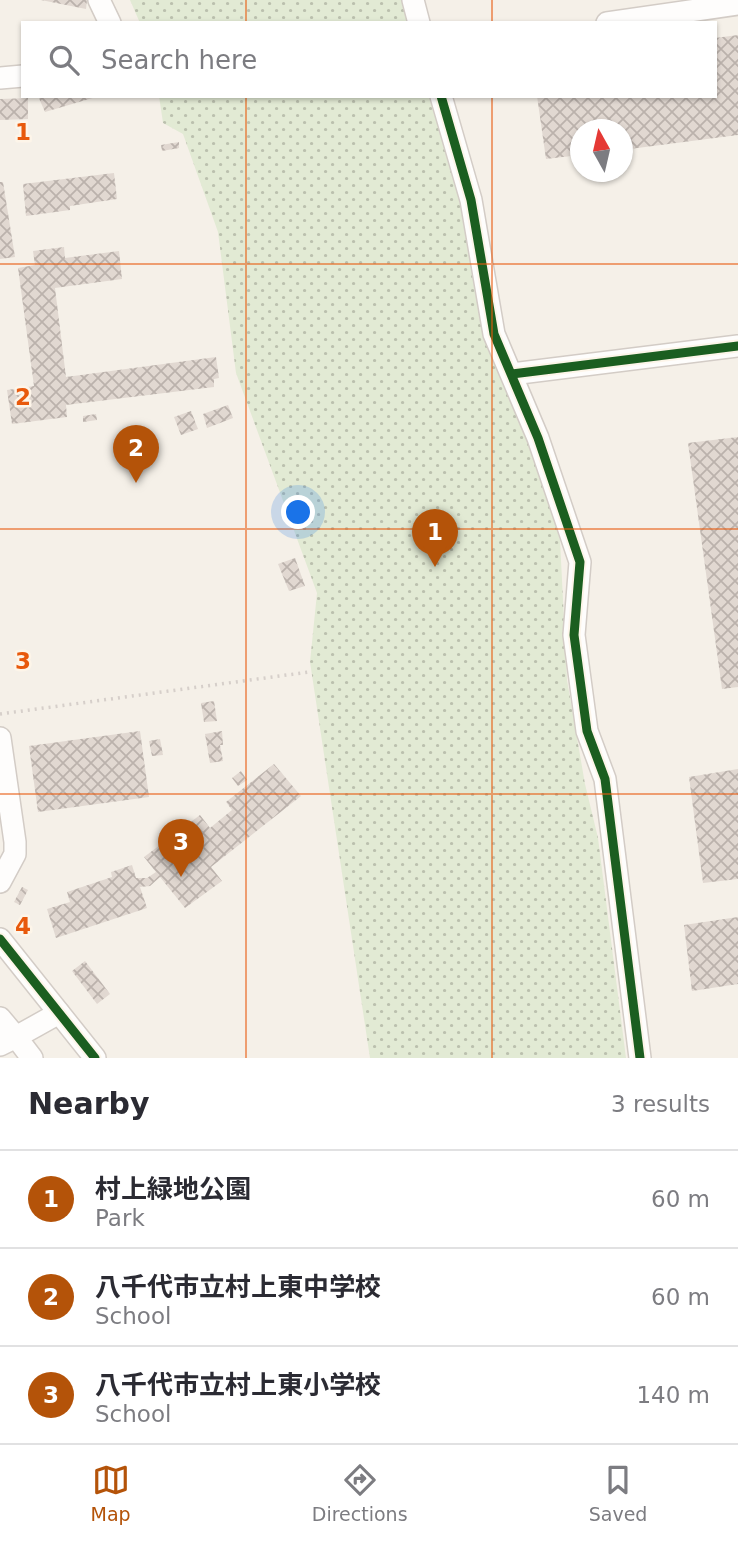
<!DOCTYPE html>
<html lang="en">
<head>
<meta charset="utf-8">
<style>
  :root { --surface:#fff; --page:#f2f2f3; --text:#2b2b33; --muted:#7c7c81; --line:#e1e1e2; --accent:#b45309 }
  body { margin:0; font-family:"DejaVu Sans","Noto Sans JP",sans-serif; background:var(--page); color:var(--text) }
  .compass { position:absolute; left:570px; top:119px; width:63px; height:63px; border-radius:50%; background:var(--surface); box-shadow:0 2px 5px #0004; rotate:352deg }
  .you { position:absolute; left:299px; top:513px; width:24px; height:24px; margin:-18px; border:5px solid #fff; border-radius:50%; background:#1a73e8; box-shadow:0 0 0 10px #1a73e833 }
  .badge { display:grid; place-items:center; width:46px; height:46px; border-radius:50%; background:var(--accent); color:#fff; font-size:23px; font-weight:700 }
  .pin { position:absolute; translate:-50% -58px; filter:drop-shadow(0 2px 4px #0008) }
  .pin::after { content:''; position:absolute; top:37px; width:24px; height:21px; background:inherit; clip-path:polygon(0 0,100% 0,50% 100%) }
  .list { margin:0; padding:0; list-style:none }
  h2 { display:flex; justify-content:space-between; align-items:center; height:91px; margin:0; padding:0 28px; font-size:30px }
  h2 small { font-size:23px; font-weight:400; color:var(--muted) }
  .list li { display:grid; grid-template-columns:46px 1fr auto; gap:21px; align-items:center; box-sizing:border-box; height:98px; padding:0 28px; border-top:2px solid var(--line) }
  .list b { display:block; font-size:26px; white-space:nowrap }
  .list p { margin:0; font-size:23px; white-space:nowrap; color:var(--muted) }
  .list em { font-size:23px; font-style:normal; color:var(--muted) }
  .icon { flex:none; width:38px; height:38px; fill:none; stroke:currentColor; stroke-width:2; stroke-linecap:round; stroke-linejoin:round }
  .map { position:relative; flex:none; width:738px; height:1058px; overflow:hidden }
  .search { position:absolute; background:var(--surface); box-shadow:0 2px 5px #0004; left:21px; right:21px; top:21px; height:77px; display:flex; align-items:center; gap:18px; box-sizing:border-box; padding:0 24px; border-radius:0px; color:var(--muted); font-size:26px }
  .sheet { height:385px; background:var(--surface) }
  nav { display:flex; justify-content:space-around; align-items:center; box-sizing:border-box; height:98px; border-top:2px solid var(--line); background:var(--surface); font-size:19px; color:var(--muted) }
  nav a { display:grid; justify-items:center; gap:4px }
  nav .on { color:var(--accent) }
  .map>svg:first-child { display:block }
</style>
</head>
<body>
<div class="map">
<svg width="738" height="1058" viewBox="0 0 738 1058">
  <defs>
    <pattern id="park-dots" width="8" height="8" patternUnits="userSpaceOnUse" patternTransform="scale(1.75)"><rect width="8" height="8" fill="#e2ead4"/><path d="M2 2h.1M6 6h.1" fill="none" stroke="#bbc0ae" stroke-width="1.8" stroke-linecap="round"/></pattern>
    <pattern id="building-cross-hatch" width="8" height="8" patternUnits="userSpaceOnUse" patternTransform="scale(1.75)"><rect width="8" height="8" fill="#e1d8d1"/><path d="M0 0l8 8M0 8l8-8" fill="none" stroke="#bbb2ac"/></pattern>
  </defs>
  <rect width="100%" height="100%" fill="#f5f0e8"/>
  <!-- park -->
  <g fill="url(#park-dots)">
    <polygon points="130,0 401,0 408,23 140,23"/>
    <polygon points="159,96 433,96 451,152 479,314 541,476 560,540 567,680 585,784 598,838 626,1058 370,1058 310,662 317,593 236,373 218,232 183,134 163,123"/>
  </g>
  <!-- building -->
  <g fill="url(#building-cross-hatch)">
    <polygon points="41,0 87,0 86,9"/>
    <polygon points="738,35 738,135 622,150 622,130 580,130 580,155 546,159 537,96 715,96 715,38"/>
    <polygon points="38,96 96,96 96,97 45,112"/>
    <polygon points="28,98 28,119 0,120 0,99"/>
    <polygon points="179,142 179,148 162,151 161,145"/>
    <polygon points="114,173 117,199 70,206 70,210 26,216 23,184"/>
    <polygon points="0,182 3,182 15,257 0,259"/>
    <polygon points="64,247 65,258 119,251 122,279 55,288 66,377 216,357 219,378 214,379 214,387 66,405 67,417 12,424 7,390 34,386 18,268 35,265 33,251"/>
    <polygon points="228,405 233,418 207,428 203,414"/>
    <polygon points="191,411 198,429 181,435 174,417"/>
    <polygon points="96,414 97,420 83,422 83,416"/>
    <polygon points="738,437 738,687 722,689 688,443"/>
    <polygon points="295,558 305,586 289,591 278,564"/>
    <polygon points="214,701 217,721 204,722 201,703"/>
    <polygon points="140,731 149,797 38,812 29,746"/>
    <polygon points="222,731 223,745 220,745 223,761 210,763 205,734"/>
    <polygon points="160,739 163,755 152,756 149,741"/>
    <polygon points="274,764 301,796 211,867 222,881 185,908 160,877 150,886 140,887 147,908 56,938 47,909 70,902 67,892 112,877 111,872 132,865 136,878 147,878 156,872 144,857 200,815 210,828 232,810 226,802"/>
    <polygon points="738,769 738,879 703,883 689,777"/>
    <polygon points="241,771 247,780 238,786 232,778"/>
    <polygon points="22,887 28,890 20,905 14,902"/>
    <polygon points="738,917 738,984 692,991 684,925"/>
    <polygon points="85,961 110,994 97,1004 72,971"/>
  </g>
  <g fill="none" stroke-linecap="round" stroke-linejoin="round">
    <!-- minor casing -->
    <g stroke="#d3ccc6" stroke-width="24">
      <g id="minor">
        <polyline points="99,0 110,23"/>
        <polyline points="413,0 419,23"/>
        <polyline points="607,23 738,4"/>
        <polyline points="0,78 23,76"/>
        <polyline points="441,96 471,200 494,334 538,438 580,562 574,635 587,731 605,779 640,1058"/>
        <polyline points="512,374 738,346"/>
        <polyline points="0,738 15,842 15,854 0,882"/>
        <polyline points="0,939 95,1058"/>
        <polyline points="0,1018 16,1037 59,1013"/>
        <polyline points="0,1045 16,1037 32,1058"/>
      </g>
    </g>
    <!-- path -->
    <polyline stroke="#d6cfca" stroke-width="3.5" stroke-dasharray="2 5" stroke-linecap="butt" points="0,714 309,672"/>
    <!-- minor -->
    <use href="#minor" stroke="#fefdfc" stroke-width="21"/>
    <!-- cycleway casing -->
    <g stroke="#fdf5e9" stroke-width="13">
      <g id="cycleway">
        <polyline points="441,96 471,200 494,334 538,438 580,562 574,635 587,731 605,779 640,1058"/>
        <polyline points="512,374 738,346"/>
        <polyline points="0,939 95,1058"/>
      </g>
    </g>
    <!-- cycleway -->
    <use href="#cycleway" stroke="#1b5e20" stroke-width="9"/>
  </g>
  <!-- grid -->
  <path fill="none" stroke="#e8590c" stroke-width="2" stroke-opacity="0.55" d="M246 0V23M492 0V23M246 96V1058M492 96V1058M0 264H738M0 529H738M0 794H738"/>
  <g font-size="23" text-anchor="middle" font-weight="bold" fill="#e8590c" stroke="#fdf5e9" stroke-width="5" stroke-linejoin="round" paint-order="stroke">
    <text x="23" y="140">1</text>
    <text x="23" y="405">2</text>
    <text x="23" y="669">3</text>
    <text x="23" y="934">4</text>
  </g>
</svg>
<svg class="compass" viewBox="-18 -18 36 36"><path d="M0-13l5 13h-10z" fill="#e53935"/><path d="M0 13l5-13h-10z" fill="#7c7c81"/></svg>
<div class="you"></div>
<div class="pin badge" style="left:435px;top:567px">1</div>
<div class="pin badge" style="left:136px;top:483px">2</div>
<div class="pin badge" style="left:181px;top:877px">3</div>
<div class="search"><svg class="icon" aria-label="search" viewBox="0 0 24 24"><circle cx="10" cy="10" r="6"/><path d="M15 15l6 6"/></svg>Search here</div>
</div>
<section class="sheet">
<h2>Nearby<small>3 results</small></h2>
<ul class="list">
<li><span class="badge">1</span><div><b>村上緑地公園</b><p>Park</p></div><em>60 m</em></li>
<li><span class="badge">2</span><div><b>八千代市立村上東中学校</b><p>School</p></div><em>60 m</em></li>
<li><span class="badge">3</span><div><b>八千代市立村上東小学校</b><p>School</p></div><em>140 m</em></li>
</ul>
</section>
<nav>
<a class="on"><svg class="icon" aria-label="map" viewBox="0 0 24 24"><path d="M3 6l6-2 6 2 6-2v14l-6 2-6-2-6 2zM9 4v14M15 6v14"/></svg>Map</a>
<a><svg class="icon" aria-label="directions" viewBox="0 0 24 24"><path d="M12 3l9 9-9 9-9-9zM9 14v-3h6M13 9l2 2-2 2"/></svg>Directions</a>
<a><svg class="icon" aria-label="saved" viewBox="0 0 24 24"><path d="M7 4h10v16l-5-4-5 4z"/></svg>Saved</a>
</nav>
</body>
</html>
